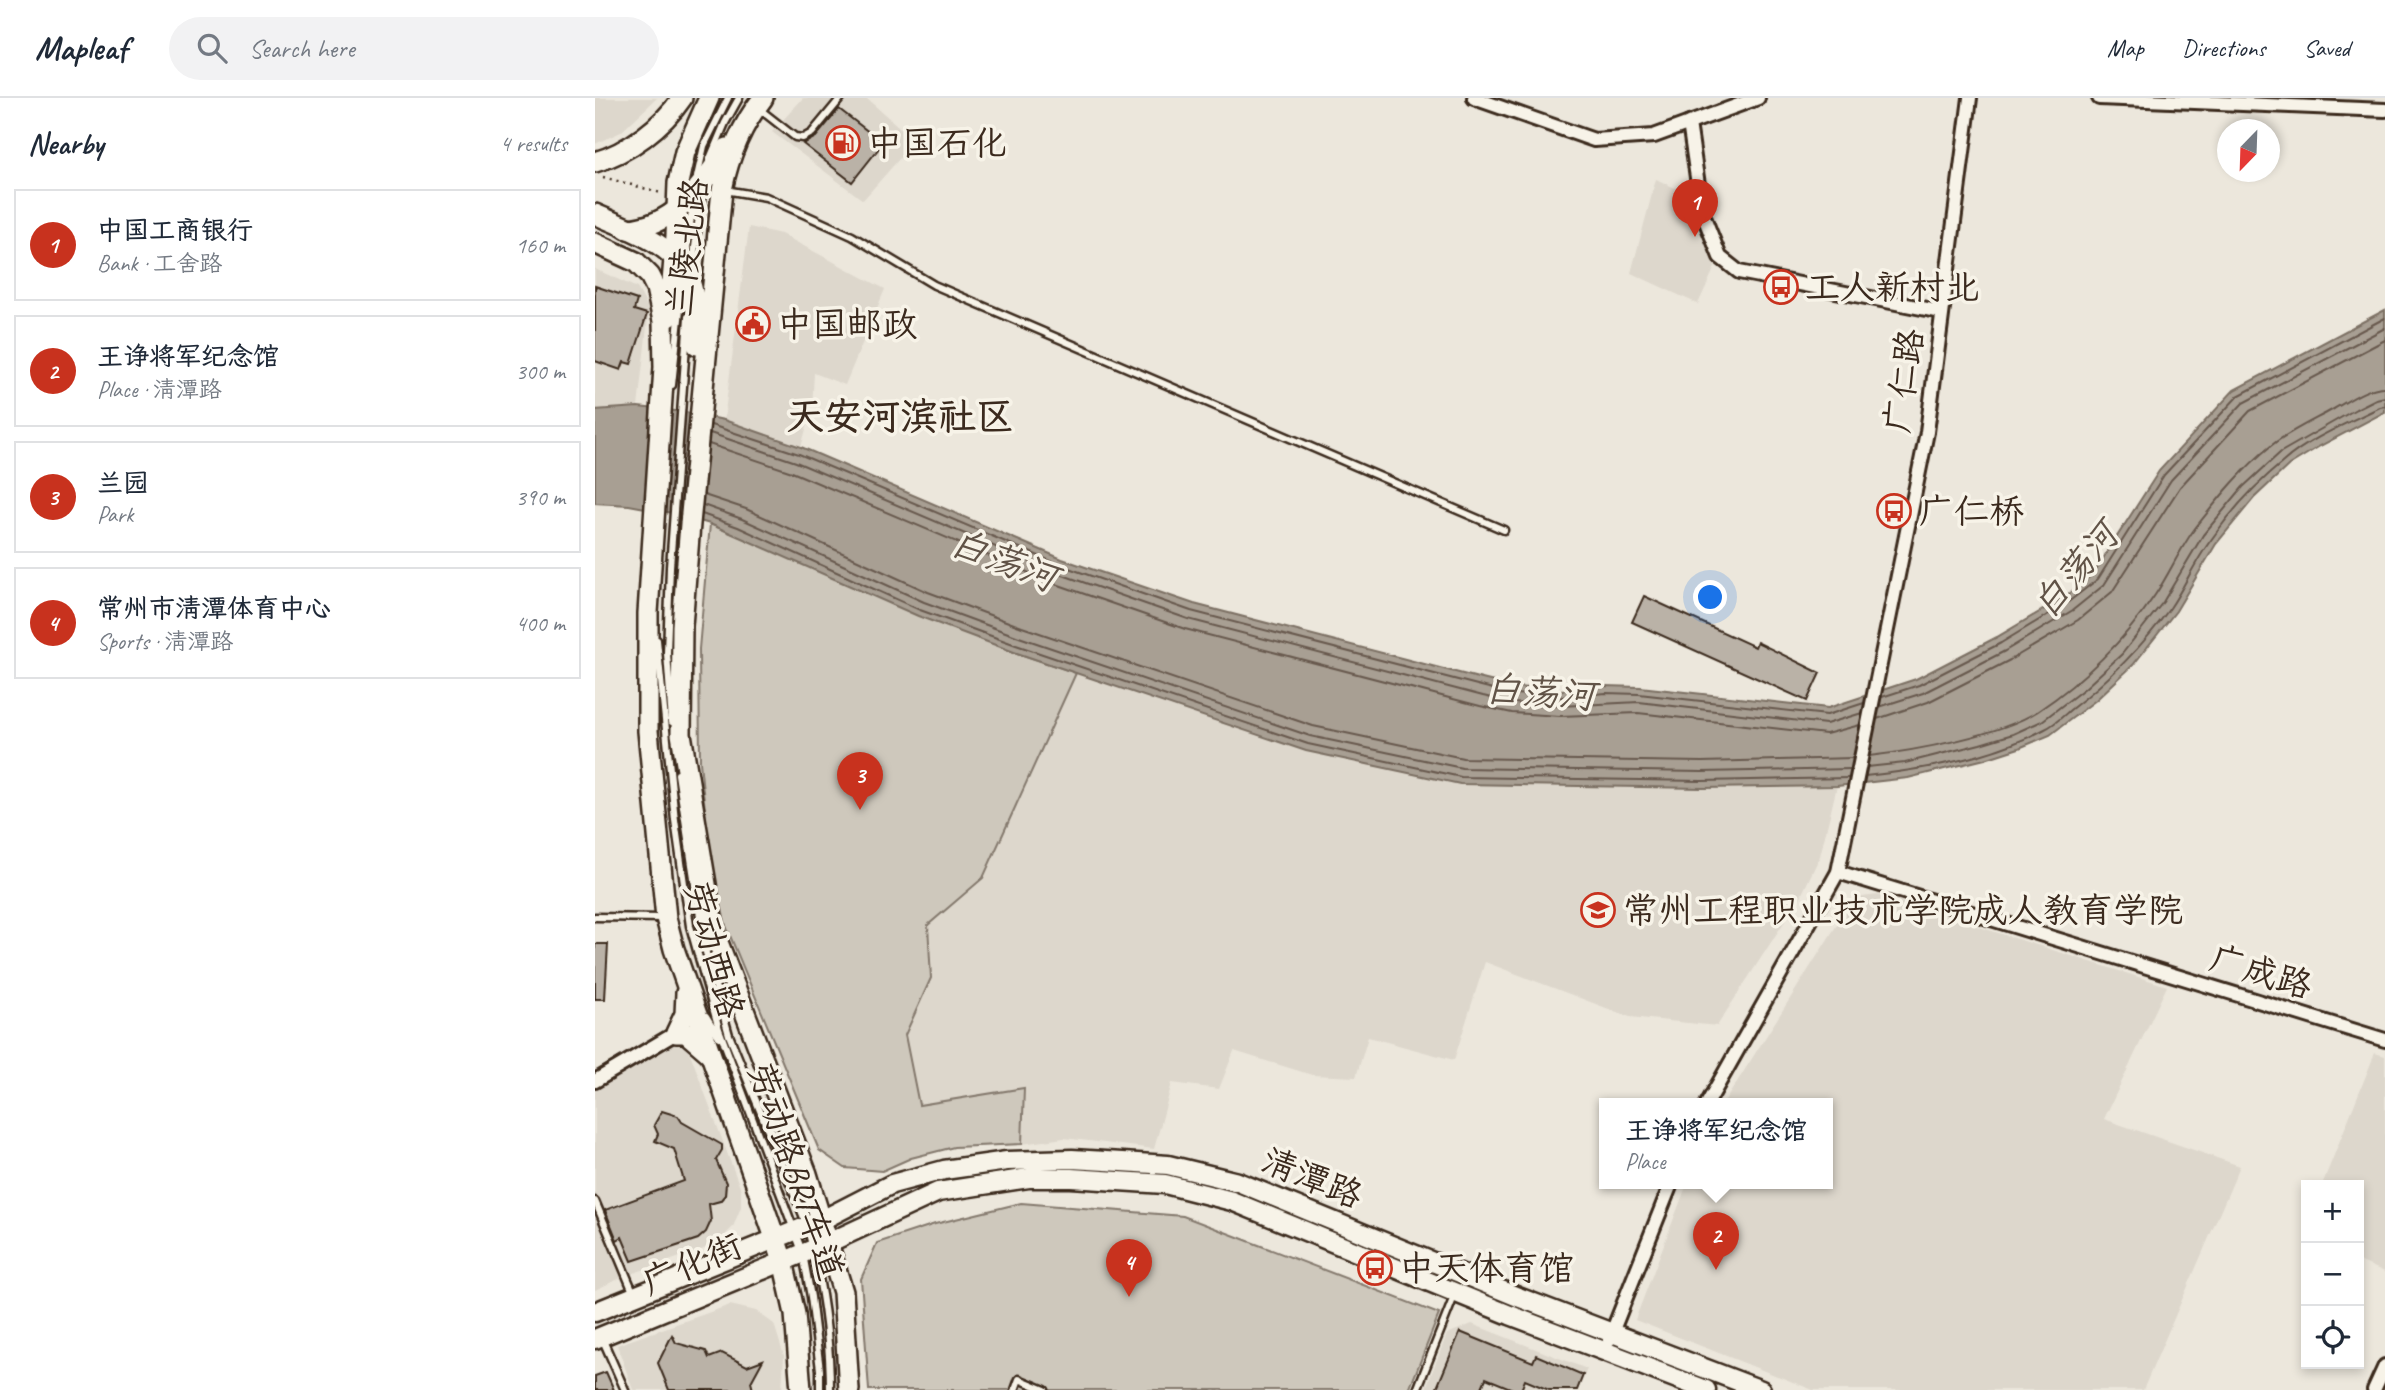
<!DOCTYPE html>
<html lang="en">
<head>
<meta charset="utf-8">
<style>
  :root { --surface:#fff; --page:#f2f2f3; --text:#1f2937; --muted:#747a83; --line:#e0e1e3; --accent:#c8321e }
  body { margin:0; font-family:Caveat,"LXGW WenKai TC",sans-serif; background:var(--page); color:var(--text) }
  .controls { position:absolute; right:21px; bottom:21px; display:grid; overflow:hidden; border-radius:0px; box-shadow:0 4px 10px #0003 }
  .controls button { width:63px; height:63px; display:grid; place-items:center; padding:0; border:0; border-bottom:2px solid var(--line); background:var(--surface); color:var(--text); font:35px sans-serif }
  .compass { position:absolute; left:1622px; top:21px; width:63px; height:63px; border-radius:50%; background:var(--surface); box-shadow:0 4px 10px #0003; rotate:203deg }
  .you { position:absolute; left:1116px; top:500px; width:24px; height:24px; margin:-18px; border:5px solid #fff; border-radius:50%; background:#1a73e8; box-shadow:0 0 0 10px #1a73e833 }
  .badge { display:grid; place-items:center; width:46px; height:46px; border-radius:50%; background:var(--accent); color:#fff; font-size:23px; font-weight:700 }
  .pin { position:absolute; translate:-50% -58px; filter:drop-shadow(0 2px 4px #0008) }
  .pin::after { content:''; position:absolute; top:37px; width:24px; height:21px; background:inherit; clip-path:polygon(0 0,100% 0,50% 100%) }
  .popup { position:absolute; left:1004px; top:1000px; width:234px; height:91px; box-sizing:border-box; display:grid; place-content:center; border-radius:0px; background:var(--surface); filter:drop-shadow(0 2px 5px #0005); font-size:23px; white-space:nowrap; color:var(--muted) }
  .popup b { font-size:26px; color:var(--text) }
  .popup::after { content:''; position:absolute; left:50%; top:100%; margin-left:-14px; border:14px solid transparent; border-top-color:var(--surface) }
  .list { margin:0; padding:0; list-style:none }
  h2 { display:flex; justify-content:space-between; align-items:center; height:91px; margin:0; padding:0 28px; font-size:30px }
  h2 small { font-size:23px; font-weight:400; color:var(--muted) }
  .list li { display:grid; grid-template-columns:46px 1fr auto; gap:21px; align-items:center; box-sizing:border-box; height:112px; margin:0 14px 14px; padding:0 14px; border:2px solid var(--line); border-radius:0px }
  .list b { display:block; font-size:26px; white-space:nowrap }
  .list p { margin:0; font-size:23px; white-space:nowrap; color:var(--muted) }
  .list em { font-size:23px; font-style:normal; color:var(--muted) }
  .icon { flex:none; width:38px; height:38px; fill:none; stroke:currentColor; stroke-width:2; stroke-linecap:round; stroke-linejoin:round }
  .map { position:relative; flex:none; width:1790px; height:1292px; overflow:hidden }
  header { display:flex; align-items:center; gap:42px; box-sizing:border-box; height:98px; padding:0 35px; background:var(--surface); border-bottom:2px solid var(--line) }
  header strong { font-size:33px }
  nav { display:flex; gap:38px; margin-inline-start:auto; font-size:24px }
  .search { width:490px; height:63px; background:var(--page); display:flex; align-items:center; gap:18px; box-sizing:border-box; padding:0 24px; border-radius:38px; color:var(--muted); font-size:26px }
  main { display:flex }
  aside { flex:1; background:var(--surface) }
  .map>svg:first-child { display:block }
</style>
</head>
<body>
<header>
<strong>Mapleaf</strong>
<div class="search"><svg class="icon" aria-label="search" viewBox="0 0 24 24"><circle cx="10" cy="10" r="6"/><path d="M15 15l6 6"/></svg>Search here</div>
<nav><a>Map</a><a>Directions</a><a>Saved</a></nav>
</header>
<main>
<aside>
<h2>Nearby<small>4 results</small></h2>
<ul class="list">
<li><span class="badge">1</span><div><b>中国工商银行</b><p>Bank · 工舍路</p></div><em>160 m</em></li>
<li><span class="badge">2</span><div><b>王诤将军纪念馆</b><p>Place · 清潭路</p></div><em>300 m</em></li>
<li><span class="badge">3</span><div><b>兰园</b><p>Park</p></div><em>390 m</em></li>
<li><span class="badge">4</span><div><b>常州市清潭体育中心</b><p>Sports · 清潭路</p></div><em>400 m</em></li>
</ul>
</aside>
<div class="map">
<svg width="1790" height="1292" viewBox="0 0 1790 1292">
  <rect width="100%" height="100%" fill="#ece7dc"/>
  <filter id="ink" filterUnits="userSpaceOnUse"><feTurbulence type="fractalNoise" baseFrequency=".0143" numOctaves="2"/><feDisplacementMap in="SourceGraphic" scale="14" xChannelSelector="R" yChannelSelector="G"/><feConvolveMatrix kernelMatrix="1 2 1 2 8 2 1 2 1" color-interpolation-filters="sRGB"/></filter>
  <g filter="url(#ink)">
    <!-- built -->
    <g fill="#ddd7cc">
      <polygon points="0,0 62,0 26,34 0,46"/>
      <polygon points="208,0 271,0 320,43 268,102 177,34"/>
      <polygon points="1061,81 1097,98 1121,167 1103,206 1036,175"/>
      <polygon points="154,129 186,136 290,191 250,287 219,275 217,310 206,349 129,322"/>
      <polygon points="0,171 42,190 54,211 43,309 0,312"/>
      <polygon points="481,575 711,653 865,686 1108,690 1242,688 1225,758 1206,798 1122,928 1035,919 890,864 859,962 773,939 761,979 717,977 639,953 624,991 577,985 559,1051 469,1040 427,1046 428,991 324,1007 310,937 336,880 333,827 388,780"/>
      <polygon points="1283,797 1572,888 1509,1021 1645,1068 1548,1292 1218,1292 1040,1222 1092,1086 1233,1086 1233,1006 1128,1006 1259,800"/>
      <polygon points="75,941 92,947 146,1092 146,1109 138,1129 120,1147 30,1178 0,1192 0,988"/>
      <polygon points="1780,955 1790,958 1790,1174 1764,1163 1764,1087 1727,1087"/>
      <polygon points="135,1207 161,1213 179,1226 189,1258 187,1292 38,1292 22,1247"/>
      <polygon points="877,1226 992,1271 983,1292 830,1292 852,1236"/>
    </g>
    <!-- green -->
    <g fill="#cec8bc" stroke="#84796d" stroke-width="2">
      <polygon points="115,426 419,554 481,575 388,780 333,827 336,880 310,937 324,1007 429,990 427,1046 359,1049 316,1060 287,1073 250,1070 224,1052 131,828 115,760 105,664 104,551"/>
      <polygon points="426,1105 588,1118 844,1216 814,1292 274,1292 266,1181 282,1145 340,1126"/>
    </g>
    <!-- water -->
    <polygon fill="#a89f93" stroke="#7c7064" stroke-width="2" points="1790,212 1790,314 1725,348 1694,367 1659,400 1621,446 1581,513 1538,567 1501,602 1455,637 1424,650 1390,661 1313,680 1242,688 1108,690 865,686 711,653 419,554 323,518 115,426 77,415 34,407 0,405 0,312 43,309 90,314 129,322 206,349 467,461 599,506 891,582 920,589 966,592 1011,588 1045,589 1233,610 1321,581 1402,539 1468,500 1498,476 1564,373 1639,292"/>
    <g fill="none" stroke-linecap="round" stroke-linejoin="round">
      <!-- shore -->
      <g stroke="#67594d" stroke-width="2">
        <polyline points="116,327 204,356 465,467 596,513 890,589 919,596 966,599 1011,595 1044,596 1232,617 1269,605"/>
        <polyline points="115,335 201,364 462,475 593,521 888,598 918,605 965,608 1044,604 1231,626 1267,615"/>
        <polyline points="114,346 197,374 458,485 590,531 885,608 917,615 965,618 1043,615 1231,636 1265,627"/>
        <polyline points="109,397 151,411 333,494 427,529 718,628 868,660 1107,664 1258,660"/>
        <polyline points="108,407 147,421 329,504 424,539 715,638 867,670 1107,674 1256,671"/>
        <polyline points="107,416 143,429 325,512 421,547 713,646 866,679 1107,683 1254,680"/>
        <polyline points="1287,599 1324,587 1406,545 1472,505 1503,481 1569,377 1643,298 1790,220"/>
        <polyline points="1284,609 1328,595 1410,553 1478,512 1509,487 1576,382 1648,305 1790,230"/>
        <polyline points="1282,621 1333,604 1415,562 1483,522 1517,494 1585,389 1655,313 1790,242"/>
        <path d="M1274 658C1319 653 1406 637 1443 613 1488 583 1530 542 1560 497 1575 475 1585 450 1601 429 1624 400 1648 370 1677 347 1695 333 1717 323 1737 312 1753 303 1772 289 1790 289"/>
        <polyline points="1272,669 1310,665 1385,646 1418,636 1447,623 1490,590 1527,556 1568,504 1608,437 1648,389 1686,354 1761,311 1781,301 1790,299"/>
        <path d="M1270 678C1328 672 1398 659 1450 631 1459 627 1467 619 1475 612 1513 583 1547 549 1575 510 1590 488 1600 463 1616 442 1636 413 1661 386 1688 364 1715 340 1753 325 1785 309L1790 308"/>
      </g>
    </g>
    <!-- building -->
    <g fill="#bab2a7" stroke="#3b2a1e" stroke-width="2">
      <polygon points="244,11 288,45 257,84 208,46 221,39"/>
      <polygon points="0,188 42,202 39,212 52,216 36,266 29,264 26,272 0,263"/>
      <polygon points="1049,498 1160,549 1162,544 1225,575 1212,603 1037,524"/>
      <polygon points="0,846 13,846 10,901 0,901"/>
      <polygon points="67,1013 83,1018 87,1024 127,1047 127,1052 121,1062 131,1085 130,1097 125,1103 114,1106 116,1123 111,1134 103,1141 37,1163 27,1139 22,1142 10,1112 89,1083 79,1051 60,1043 63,1036 59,1027"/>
      <polygon points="865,1234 938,1264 941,1257 988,1277 982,1292 954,1292 930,1282 926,1292 920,1292 891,1280 886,1292 841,1292"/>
      <polygon points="77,1237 81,1245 111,1253 114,1260 127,1255 152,1268 168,1262 156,1284 158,1292 74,1292 63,1265"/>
      <polygon points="11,1274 19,1292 0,1292 0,1278"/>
    </g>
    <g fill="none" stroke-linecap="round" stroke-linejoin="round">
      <!-- service casing -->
      <g stroke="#3b2a1e" stroke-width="11">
        <g id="service">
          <polyline points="163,10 200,39 208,40 217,35 246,0"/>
          <polyline points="114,63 130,25 144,0"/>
          <polyline points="102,79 109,48 133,0"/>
          <polyline points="130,92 171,99 257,138 339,187 909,432"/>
          <polyline points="90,166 98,104"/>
          <polyline points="97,173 107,94"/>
          <polyline points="77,287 88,183"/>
          <polyline points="62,542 80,722 95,828 124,931 208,1156 216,1199 225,1272 225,1292"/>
          <polyline points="77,624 72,555 75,469 93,219"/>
          <path d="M83 676 110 851 134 937 212 1127C226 1180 235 1237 235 1292"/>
          <polyline points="0,819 68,820"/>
          <polyline points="111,918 124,939"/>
          <polyline points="0,1103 39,1196"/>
          <polyline points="7,1240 30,1292"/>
          <polyline points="420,1292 424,1281 450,1292"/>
          <polyline points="822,1292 860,1196"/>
        </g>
      </g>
      <!-- minor casing -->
      <g stroke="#3b2a1e" stroke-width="18">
        <g id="minor">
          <polyline points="879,0 999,42 1059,38 1163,0"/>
          <polyline points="1504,0 1790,12"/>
          <polyline points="1094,25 1107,114 1125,159 1144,174 1347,214"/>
          <polyline points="1243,774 1790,942"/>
          <polyline points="0,983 81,935"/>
          <polyline points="1112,1006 1243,774 1332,334 1375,0"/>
          <polyline points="1014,1242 1076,1086"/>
          <polyline points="1779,1292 1790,1268"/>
        </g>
      </g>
      <!-- secondary casing -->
      <g stroke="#3b2a1e" stroke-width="23">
        <g id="secondary">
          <polyline points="0,1214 227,1122 297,1086 349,1072 412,1063 477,1061 527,1064 573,1067 643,1084 923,1199 1166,1292"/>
          <polyline points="0,1241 233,1145 343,1094 434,1080 476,1080 570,1086 637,1103 915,1217 1111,1292"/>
        </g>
      </g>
      <!-- primary casing -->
      <g stroke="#3b2a1e" stroke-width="24">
        <g id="primary">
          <path d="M168 0C146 28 134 57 127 92L95 426 87 528 86 636 119 834 212 1076 248 1194 254 1292"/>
          <path d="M0 64C33 55 68 28 87 0"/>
          <path d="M0 116C33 131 81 146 95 183 102 203 102 226 102 247"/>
          <path d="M32 131C82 128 106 87 132 50"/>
          <polyline points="0,145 41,164 55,178 61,190 68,223 69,269 53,515 53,633 71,820 79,851 188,1163 200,1216 206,1292"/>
          <polyline points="74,219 81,138 83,85 90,54 114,0"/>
          <polyline points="91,895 90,916 81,935 91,935 113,954"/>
        </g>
      </g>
      <!-- path -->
      <polyline stroke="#3b2a1e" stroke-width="2.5" stroke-dasharray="2 5" stroke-linecap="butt" points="8,79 66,95"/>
      <!-- service -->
      <use href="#service" stroke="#f7f3e8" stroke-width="6"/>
      <!-- minor -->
      <use href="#minor" stroke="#f7f3e8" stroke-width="12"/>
      <!-- secondary -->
      <use href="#secondary" stroke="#f7f3e8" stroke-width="18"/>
      <!-- primary -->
      <use href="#primary" stroke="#f7f3e8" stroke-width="19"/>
    </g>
  </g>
  <!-- icons -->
  <defs>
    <g id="fuel-ring" transform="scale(1.75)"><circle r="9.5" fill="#f7f3e8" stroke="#c8321e" stroke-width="1.5"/><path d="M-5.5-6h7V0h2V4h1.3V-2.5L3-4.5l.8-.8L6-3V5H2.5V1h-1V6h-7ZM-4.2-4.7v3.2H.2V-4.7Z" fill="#c8321e"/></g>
    <g id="bus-ring" transform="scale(1.75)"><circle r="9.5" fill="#f7f3e8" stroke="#c8321e" stroke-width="1.5"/><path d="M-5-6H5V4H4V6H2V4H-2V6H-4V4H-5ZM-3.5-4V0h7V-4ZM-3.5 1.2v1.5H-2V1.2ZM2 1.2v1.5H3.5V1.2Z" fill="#c8321e"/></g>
    <g id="civic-ring" transform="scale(1.75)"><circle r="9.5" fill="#f7f3e8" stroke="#c8321e" stroke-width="1.5"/><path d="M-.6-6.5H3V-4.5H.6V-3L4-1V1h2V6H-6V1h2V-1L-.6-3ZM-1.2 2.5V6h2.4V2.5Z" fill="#c8321e"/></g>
    <g id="school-ring" transform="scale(1.75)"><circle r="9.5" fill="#f7f3e8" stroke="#c8321e" stroke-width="1.5"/><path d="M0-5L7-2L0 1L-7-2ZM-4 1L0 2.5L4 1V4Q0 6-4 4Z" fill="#c8321e"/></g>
  </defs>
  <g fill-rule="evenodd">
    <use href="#fuel-ring" x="248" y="45"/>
    <use href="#bus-ring" x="1186" y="189"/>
    <use href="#civic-ring" x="158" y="226"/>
    <use href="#bus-ring" x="1299" y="413"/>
    <use href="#school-ring" x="1003" y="812"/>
    <use href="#bus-ring" x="780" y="1170"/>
  </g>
  <g text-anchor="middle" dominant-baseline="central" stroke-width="7" stroke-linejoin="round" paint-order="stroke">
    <!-- poi labels -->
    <g font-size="35" fill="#3b2a1e" stroke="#f7f3e8" text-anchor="start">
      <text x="272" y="45">中国石化</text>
      <text x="1210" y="189">工人新村北</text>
      <text x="182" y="226">中国邮政</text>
      <text x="1324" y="413">广仁桥</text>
      <text x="1028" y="812">常州工程职业技术学院成人教育学院</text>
      <text x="804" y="1170">中天体育馆</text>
    </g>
    <!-- street labels -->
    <g font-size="35" fill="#3b2a1e" stroke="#f7f3e8">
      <text transform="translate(92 149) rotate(-83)">兰陵北路</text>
      <text transform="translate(1309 283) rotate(-82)">广仁路</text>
      <text transform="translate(119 852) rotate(75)">劳动西路</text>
      <text transform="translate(1666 874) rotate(17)">广成路</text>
      <text transform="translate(201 1073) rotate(71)">劳动路BRT车道</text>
      <text transform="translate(717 1080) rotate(22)">清潭路</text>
      <text transform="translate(97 1166) rotate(-23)">广化街</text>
    </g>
    <!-- water labels -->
    <g font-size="37" font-style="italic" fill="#615347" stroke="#f7f3e8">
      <text transform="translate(409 462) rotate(21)">白荡河</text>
      <text transform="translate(1480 472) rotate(-50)">白荡河</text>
      <text transform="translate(945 594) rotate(4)">白荡河</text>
    </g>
    <!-- quarter labels -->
    <g font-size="38" font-weight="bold" fill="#3b2a1e" stroke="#f7f3e8">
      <text x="305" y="318">天安河滨社区</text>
    </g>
  </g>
</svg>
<div class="controls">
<button>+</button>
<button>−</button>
<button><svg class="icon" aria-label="locate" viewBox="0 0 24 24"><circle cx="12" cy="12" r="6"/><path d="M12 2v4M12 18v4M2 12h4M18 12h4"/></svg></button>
</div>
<svg class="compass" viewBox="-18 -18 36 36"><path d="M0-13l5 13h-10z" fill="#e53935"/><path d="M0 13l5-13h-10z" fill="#747a83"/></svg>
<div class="you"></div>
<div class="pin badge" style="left:1100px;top:139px">1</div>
<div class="pin badge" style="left:1121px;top:1172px">2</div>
<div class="popup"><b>王诤将军纪念馆</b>Place</div>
<div class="pin badge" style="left:265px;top:712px">3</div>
<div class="pin badge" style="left:534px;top:1199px">4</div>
</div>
</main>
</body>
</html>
